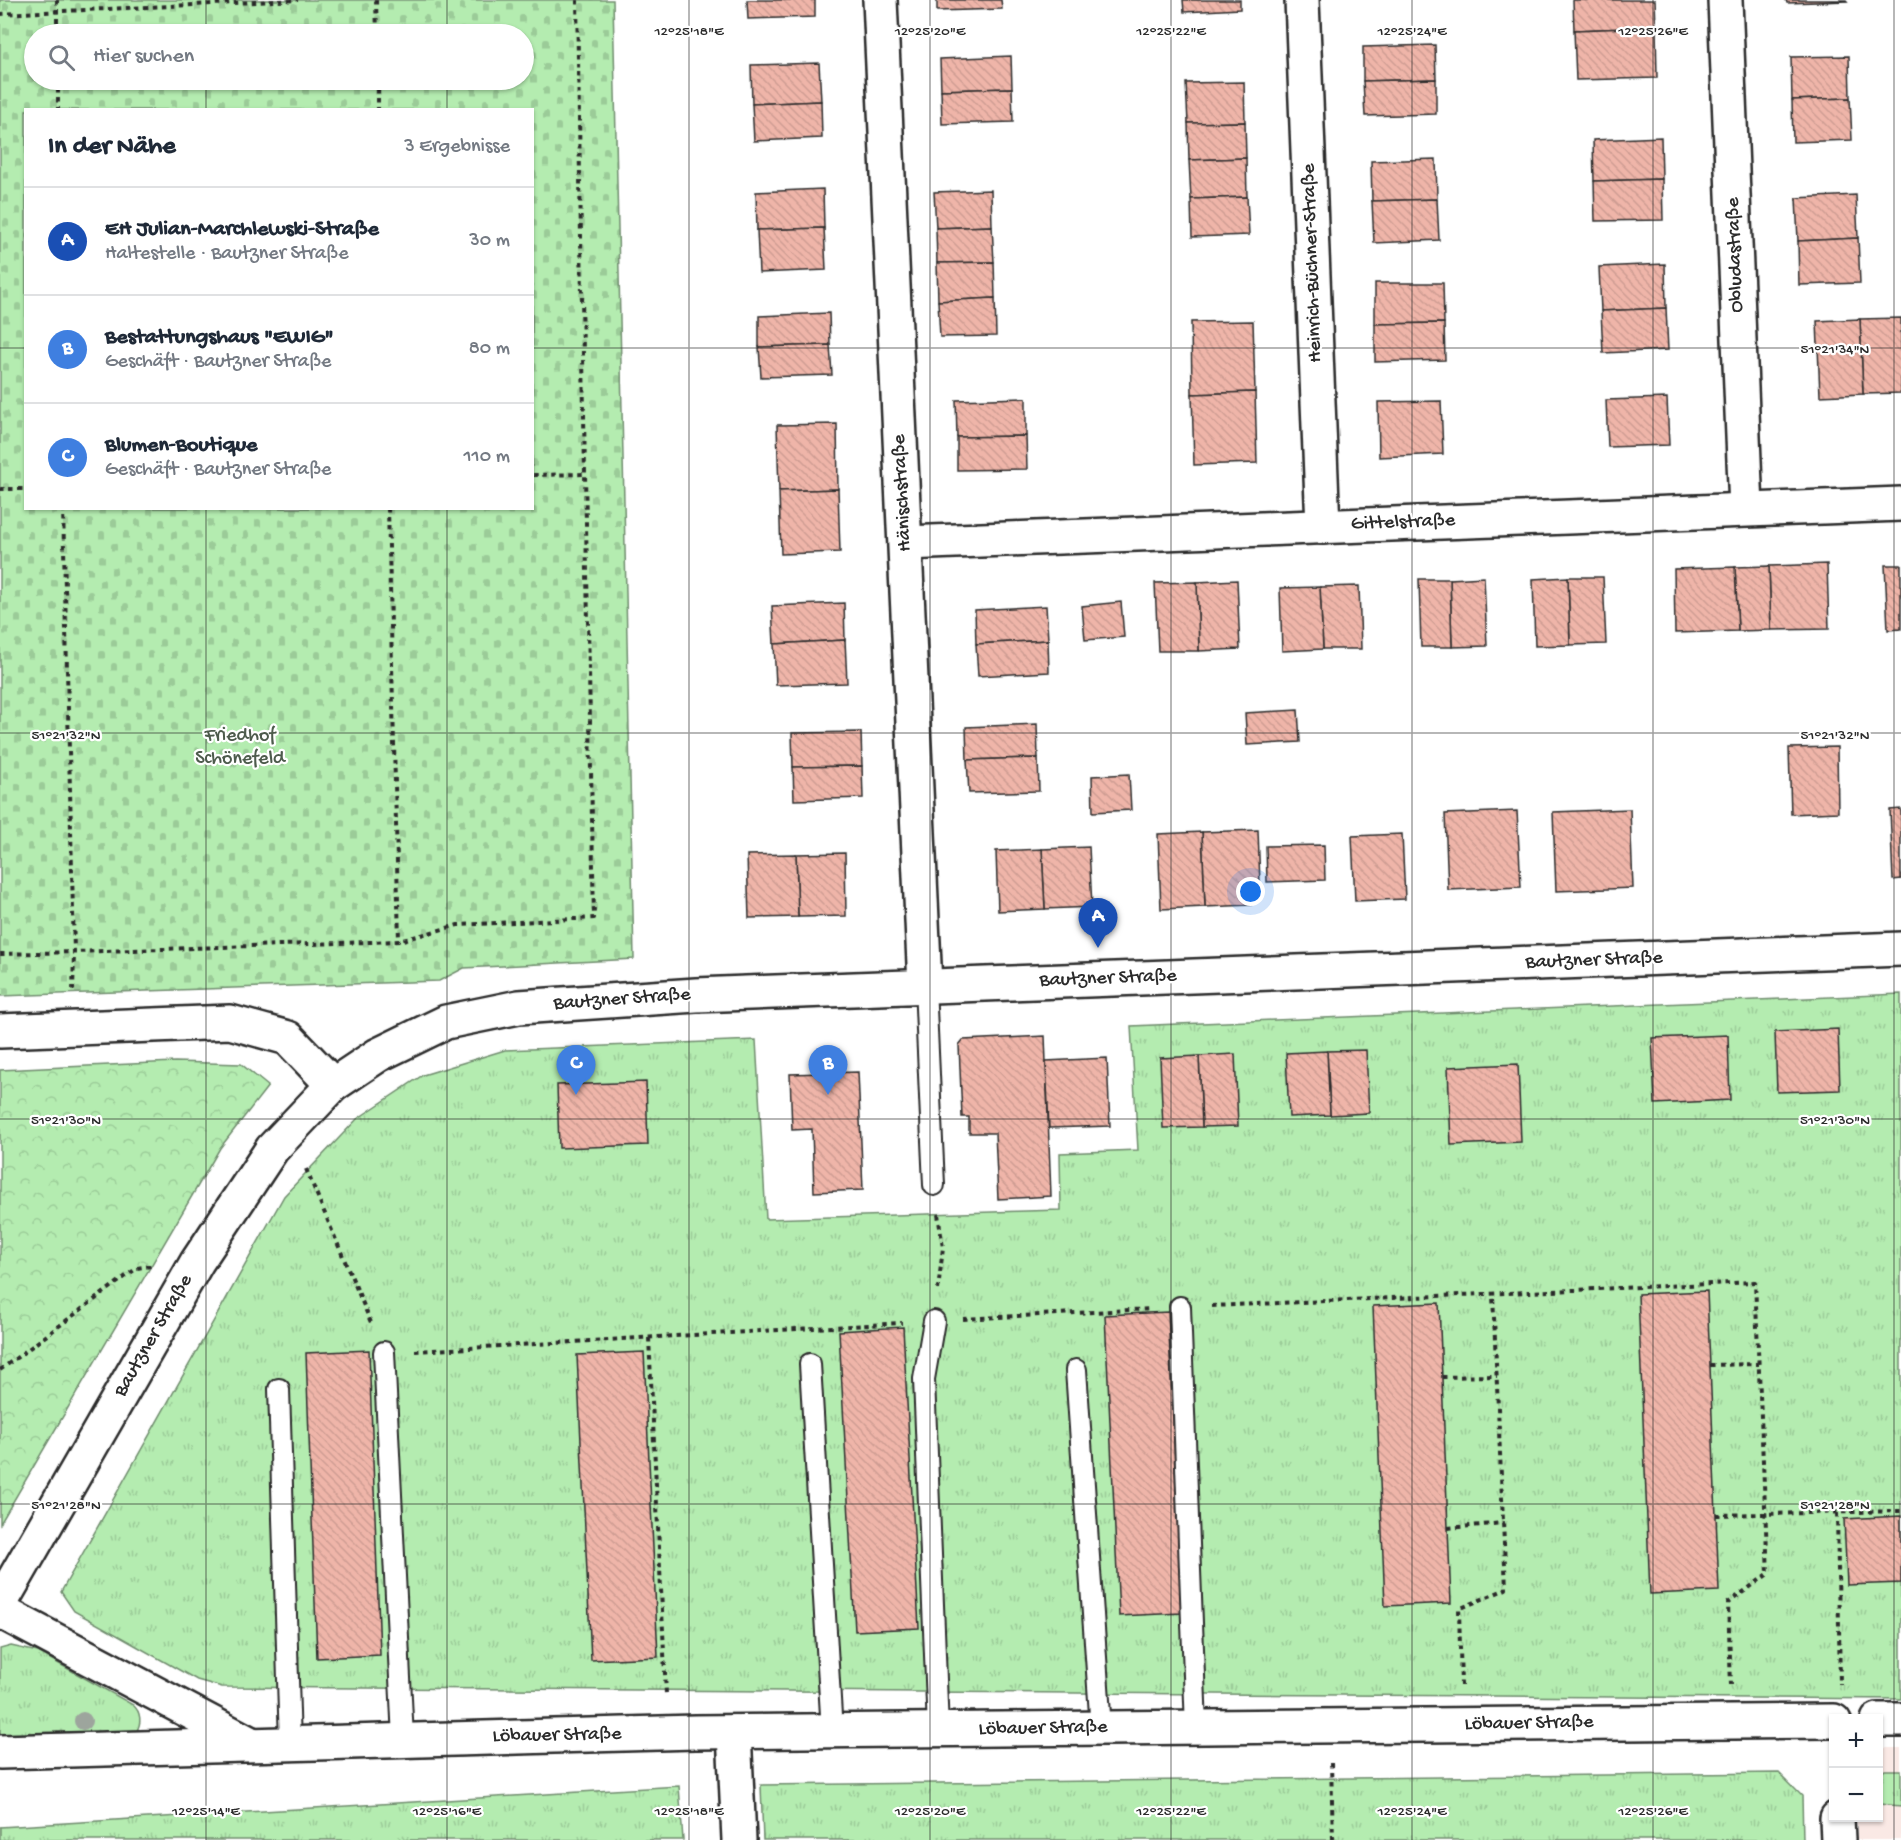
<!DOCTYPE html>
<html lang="de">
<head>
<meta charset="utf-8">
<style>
  :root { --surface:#fff; --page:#f6f6f7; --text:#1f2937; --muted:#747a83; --line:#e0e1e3; --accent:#d1495b }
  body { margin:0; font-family:"Gochi Hand",sans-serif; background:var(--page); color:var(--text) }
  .controls { position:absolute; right:18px; bottom:18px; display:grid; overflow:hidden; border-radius:0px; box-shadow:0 2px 4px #0004 }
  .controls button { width:54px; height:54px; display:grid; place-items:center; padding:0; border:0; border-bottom:2px solid var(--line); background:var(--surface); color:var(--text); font:30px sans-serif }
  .you { position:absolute; left:1251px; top:892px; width:21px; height:21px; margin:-15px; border:4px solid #fff; border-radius:50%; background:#1a73e8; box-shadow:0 0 0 9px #1a73e833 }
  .badge { display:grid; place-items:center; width:39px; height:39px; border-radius:50%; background:var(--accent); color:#fff; font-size:20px; font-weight:700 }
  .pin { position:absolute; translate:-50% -50px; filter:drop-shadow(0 2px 3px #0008) }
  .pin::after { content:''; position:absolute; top:32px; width:21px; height:18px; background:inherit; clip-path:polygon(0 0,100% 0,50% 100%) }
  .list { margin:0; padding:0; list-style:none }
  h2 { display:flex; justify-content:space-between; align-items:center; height:78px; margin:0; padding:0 24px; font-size:26px }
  h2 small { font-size:20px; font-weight:400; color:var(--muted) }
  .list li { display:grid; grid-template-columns:39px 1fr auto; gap:18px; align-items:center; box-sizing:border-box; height:108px; padding:0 24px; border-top:2px solid var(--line) }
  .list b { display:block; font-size:22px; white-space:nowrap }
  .list p { margin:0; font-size:20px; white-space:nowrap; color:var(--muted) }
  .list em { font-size:20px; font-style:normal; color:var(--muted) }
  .icon { flex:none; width:33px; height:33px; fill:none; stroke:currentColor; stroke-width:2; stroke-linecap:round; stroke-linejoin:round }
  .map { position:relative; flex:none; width:1901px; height:1840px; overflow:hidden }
  .search { position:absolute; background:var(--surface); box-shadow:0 2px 4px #0004; left:24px; top:24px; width:510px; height:66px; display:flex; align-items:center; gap:15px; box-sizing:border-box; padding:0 21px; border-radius:33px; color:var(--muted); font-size:22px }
  .panel { position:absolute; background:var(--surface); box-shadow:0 2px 4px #0004; left:24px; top:108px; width:510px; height:402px; border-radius:0px }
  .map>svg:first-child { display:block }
</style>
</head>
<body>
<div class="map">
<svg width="1901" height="1840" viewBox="0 0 1901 1840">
  <defs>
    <pattern id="grass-tufts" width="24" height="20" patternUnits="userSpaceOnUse" patternTransform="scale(1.5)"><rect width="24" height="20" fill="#b4ecb0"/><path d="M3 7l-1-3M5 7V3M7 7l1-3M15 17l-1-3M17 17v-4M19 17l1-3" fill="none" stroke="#9bcb98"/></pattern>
    <pattern id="cemetery-stones" width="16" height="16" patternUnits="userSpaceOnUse" patternTransform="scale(1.5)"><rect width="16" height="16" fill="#b4ecb0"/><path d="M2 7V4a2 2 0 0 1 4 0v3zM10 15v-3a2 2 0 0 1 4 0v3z" fill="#9bcb98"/></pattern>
    <pattern id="park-crowns" width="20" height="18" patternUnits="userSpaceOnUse" patternTransform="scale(1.5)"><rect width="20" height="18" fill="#b4ecb0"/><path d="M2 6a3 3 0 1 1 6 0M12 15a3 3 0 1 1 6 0" fill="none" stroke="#9bcb98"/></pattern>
    <pattern id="building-back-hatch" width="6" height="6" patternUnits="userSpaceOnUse" patternTransform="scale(1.5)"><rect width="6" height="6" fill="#efb5a9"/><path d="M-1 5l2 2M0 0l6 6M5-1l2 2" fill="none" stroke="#cd9c92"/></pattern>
  </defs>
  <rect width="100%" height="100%" fill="#fff"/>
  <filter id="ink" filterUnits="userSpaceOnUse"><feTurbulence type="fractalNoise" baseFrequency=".0167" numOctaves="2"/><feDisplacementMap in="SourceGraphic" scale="12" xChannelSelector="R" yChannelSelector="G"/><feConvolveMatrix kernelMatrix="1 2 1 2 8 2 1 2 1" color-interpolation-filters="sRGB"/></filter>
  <g filter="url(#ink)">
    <!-- built -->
    <polygon fill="#fae9e5" points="1879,1748 1901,1748 1901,1840 1857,1840 1857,1818 1878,1818"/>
    <!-- grass -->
    <g fill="url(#grass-tufts)" stroke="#708c6e" stroke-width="1.5">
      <polygon points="1901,994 1901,1699 222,1687 197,1680 74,1611 61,1592 284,1196 357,1119 423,1075 505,1050 756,1040 766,1219 1061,1210 1060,1153 1138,1150 1131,1026"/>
      <path d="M11 1646 38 1652 133 1705C141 1712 142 1723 136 1732L0 1741V1649Z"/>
      <polygon points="1885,1770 1901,1770 1901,1806 1879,1804 1879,1775"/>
      <polygon points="1779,1773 1802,1796 1803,1840 763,1840 761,1785"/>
      <polygon points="679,1786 683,1840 0,1840 0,1827"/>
    </g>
    <!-- cemetery -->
    <path fill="url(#cemetery-stones)" stroke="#708c6e" stroke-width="1.5" fill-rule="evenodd" d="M0 0H613L634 959 464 968 439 981 0 996ZM34 34H524V80H34ZM26 110H532V508H26Z"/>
    <!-- park -->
    <polygon fill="url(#park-crowns)" stroke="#708c6e" stroke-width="1.5" points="175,1062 241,1064 268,1086 220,1148 0,1524 0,1070"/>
    <!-- building -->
    <g fill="url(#building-back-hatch)" stroke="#2b2b2b" stroke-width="1.5">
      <polygon points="747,0 815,0 815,17 748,19"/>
      <polygon points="937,0 1001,0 1002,9 937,11"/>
      <polygon points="1183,0 1240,0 1240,9 1184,12"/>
      <polygon points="1573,0 1655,0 1656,27 1574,30"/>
      <polygon points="1786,0 1846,0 1847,1 1787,3"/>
      <polygon points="1656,27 1657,78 1576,80 1574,30"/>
      <polygon points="1435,45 1436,79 1363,81 1363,47"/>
      <polygon points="1011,56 1012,88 941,90 940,59"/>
      <polygon points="1849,56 1850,98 1792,100 1791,57"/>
      <polygon points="819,63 821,101 752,104 751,65"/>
      <polygon points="1436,79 1436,114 1365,116 1363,81"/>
      <polygon points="1244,82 1245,122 1188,123 1186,83"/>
      <polygon points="1012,88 1013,122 942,124 941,90"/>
      <polygon points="1850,98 1852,140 1793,142 1792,100"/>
      <polygon points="821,101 822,138 754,141 752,104"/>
      <polygon points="1245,122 1246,158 1189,160 1188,123"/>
      <polygon points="1661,137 1662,179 1594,181 1593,140"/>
      <polygon points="1246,158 1247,197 1191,199 1189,160"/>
      <polygon points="1436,159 1437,199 1372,201 1371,161"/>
      <polygon points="1662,179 1663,220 1595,221 1594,181"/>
      <polygon points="823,189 824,228 757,230 756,192"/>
      <polygon points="991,190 992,226 936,228 934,192"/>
      <polygon points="1856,195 1858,238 1798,241 1796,198"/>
      <polygon points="1247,197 1249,235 1192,237 1191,199"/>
      <polygon points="1437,199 1439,240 1374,243 1372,201"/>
      <polygon points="992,226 994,262 937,263 936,228"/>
      <polygon points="824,228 826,270 759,273 757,230"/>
      <polygon points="1858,238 1860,283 1799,285 1798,241"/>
      <polygon points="994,262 995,298 938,301 937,263"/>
      <polygon points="1665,264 1666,308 1601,311 1599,267"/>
      <polygon points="1375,283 1443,283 1444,323 1375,324"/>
      <polygon points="995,298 996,336 940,337 938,301"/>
      <polygon points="1666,308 1668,350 1603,353 1601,311"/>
      <polygon points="829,313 830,345 759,347 759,316"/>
      <polygon points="1901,318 1901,393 1863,394 1860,319"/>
      <polygon points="1860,319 1863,394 1820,396 1817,321"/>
      <polygon points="1253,321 1255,392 1192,394 1191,322"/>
      <polygon points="1444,323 1445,360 1375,362 1375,324"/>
      <polygon points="830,345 832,375 761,377 759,347"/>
      <polygon points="1255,392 1257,463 1194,465 1192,394"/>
      <polygon points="1026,398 1026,436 957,437 956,400"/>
      <polygon points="1667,398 1669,445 1608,447 1606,400"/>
      <polygon points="1441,401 1443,454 1379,457 1378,402"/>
      <polygon points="837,424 838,489 779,491 777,425"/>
      <polygon points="1026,436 1027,469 957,470 957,437"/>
      <polygon points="838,489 840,552 781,554 779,491"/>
      <polygon points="1827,564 1829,629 1771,630 1769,566"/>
      <polygon points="1885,565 1901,565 1901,629 1888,630"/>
      <polygon points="1769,566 1771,630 1738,631 1735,567"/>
      <polygon points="1735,567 1738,631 1675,633 1674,569"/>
      <polygon points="1484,577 1487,646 1452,647 1450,579"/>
      <polygon points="1568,577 1603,577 1606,644 1570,645"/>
      <polygon points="1568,577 1570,645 1535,646 1533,579"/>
      <polygon points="1419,579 1450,579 1452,647 1421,647"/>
      <polygon points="1237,580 1240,649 1199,651 1197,582"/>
      <polygon points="1197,582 1199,651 1158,651 1155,583"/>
      <polygon points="1359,586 1361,649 1323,649 1320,587"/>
      <polygon points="1320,587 1323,649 1282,651 1280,588"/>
      <polygon points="1121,602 1124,637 1085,640 1082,606"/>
      <polygon points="844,603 845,640 774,644 772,606"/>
      <polygon points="1046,606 1048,640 976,644 975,610"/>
      <polygon points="845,640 847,683 776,685 774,644"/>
      <polygon points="1048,640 1049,672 978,676 976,644"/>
      <polygon points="1298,710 1300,742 1247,745 1245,713"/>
      <polygon points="1037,724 1038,758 967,760 966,727"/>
      <polygon points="861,732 862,766 793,767 792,733"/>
      <polygon points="1837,747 1838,812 1791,814 1789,748"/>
      <polygon points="1038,758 1039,791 969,793 967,760"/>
      <polygon points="862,766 863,798 794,800 793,767"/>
      <polygon points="1129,774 1131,810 1093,812 1092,776"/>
      <polygon points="1630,809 1633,888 1556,891 1553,812"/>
      <polygon points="1901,809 1901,879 1893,880 1890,810"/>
      <polygon points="1517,811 1521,887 1448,890 1445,814"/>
      <polygon points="1258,830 1260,884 1250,884 1251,905 1205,907 1202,832"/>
      <polygon points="1202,832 1205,907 1161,909 1158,834"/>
      <polygon points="1402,834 1405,899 1355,901 1352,836"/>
      <polygon points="1324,845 1325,880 1267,882 1266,846"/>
      <polygon points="1089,847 1092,907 1045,909 1042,849"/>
      <polygon points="1042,849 1045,909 998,911 996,851"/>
      <polygon points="845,853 846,916 798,917 796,854"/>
      <polygon points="796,854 798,917 749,918 747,855"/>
      <polygon points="1838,1029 1840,1090 1777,1092 1775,1032"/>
      <polygon points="1728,1035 1730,1100 1655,1104 1652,1038"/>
      <polygon points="1045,1036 1051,1196 998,1199 995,1133 969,1133 969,1117 962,1117 959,1045 963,1040"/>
      <polygon points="1366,1050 1369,1113 1330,1115 1327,1051"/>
      <polygon points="1327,1051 1330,1115 1289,1117 1286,1053"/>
      <polygon points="1235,1054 1238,1126 1202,1127 1199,1056"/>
      <polygon points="1199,1056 1202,1127 1163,1128 1160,1058"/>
      <polygon points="1107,1058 1110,1126 1049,1128 1046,1061"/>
      <polygon points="1518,1064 1521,1142 1451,1145 1448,1067"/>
      <polygon points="858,1072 863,1190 814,1192 812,1129 792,1130 790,1074"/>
      <polygon points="646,1082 648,1145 559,1148 557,1085"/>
      <polygon points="1707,1291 1719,1591 1650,1594 1638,1294"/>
      <polygon points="1439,1303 1451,1603 1385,1606 1373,1306"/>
      <polygon points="1168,1312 1182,1613 1119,1616 1105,1315"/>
      <polygon points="903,1327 919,1628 855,1631 839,1331"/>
      <polygon points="369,1350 380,1655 317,1658 306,1353"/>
      <polygon points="644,1352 658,1657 591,1660 577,1355"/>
      <polygon points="1901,1516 1901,1583 1847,1585 1844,1519"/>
    </g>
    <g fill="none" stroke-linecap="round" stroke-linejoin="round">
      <!-- service casing -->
      <g stroke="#2b2b2b" stroke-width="24">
        <g id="service">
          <polyline points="925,986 934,1185"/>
          <polyline points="1180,1307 1196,1728"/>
          <polyline points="934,1321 924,1379 938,1730"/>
          <polyline points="384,1352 403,1739"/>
          <polyline points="810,1364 832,1732"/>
          <polyline points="1076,1370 1101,1729"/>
          <polyline points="279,1389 290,1744"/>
        </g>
      </g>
      <!-- minor casing -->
      <g stroke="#2b2b2b" stroke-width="38">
        <g id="minor">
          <polyline points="880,0 925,986"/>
          <polyline points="1302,0 1323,527"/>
          <polyline points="1725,0 1746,509"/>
          <polyline points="906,543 1901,504"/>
          <polyline points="0,1031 230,1022 288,1038 333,1085"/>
          <polyline points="0,1604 197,1262 272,1149 333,1085 378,1055 446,1022 519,1007 696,995 1901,949"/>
          <polyline points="0,1611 251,1744"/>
          <polyline points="1878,1720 1901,1720"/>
          <polyline points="734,1732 739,1840"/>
          <polyline points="0,1752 695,1732 1834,1721"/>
          <polyline points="1837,1818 1838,1840"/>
        </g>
      </g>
      <!-- path -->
      <g stroke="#2b2b2b" stroke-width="4" stroke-dasharray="4.5 4.5" stroke-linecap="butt">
        <polyline points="57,0 57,34"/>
        <polyline points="376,0 377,34"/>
        <polyline points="577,0 585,474"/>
        <polyline points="0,14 298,0"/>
        <polyline points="58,80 58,110"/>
        <polyline points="378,80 378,110"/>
        <polyline points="0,489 26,489"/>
        <polyline points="63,508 74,952 399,941 458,925 594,918 585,474 532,475"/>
        <polyline points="388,508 399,941"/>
        <polyline points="0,954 74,952 73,992"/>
        <polyline points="306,1169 372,1325"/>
        <polyline points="938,1290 943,1248 938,1214"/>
        <polyline points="1212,1306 1755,1282 1768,1574 1728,1603 1731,1685"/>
        <polyline points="963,1319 1150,1309"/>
        <polyline points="649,1338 666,1694"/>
        <polyline points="415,1351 902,1323"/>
        <polyline points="1710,1365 1759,1364"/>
        <polyline points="0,1370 137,1268 151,1266"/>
        <polyline points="1442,1377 1497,1376"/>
        <polyline points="1837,1513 1840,1685"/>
        <polyline points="1716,1515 1901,1511"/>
        <polyline points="1448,1528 1504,1523"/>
        <polyline points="1461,1686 1459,1609 1506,1589 1493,1295"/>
        <polyline points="1331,1763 1333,1840"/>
      </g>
      <!-- service -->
      <use href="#service" stroke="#fff" stroke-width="20"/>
      <!-- minor -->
      <use href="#minor" stroke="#fff" stroke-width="33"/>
    </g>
    <!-- trees -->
    <circle fill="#9da59d" cx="83" cy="1721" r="9"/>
  </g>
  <!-- ticks -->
  <path fill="none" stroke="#2b2b2b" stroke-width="1.5" stroke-opacity="0.45" d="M206 0V34M447 0V34M689 0V1840M930 0V1840M1171 0V1840M1412 0V1840M1653 0V1840M1894 0V1840M206 80V110M447 80V110M0 348H26M532 348H1901M206 508V1840M447 508V1840M0 733H1901M0 1119H1901M0 1504H1901"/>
  <g text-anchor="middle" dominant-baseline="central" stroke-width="4.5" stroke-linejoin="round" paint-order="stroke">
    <!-- street labels -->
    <g font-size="20" fill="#2b2b2b" stroke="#fff">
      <text transform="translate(1736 255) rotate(-92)">Obludastraße</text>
      <text transform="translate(1313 263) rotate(-92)">Heinrich-Büchner-Straße</text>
      <text transform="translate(903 493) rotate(-93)">Hänischstraße</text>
      <text transform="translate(1403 523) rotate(-2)">Gittelstraße</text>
      <text transform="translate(1594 961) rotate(-2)">Bautzner Straße</text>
      <text transform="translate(1108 979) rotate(-2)">Bautzner Straße</text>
      <text transform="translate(622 1000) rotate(-4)">Bautzner Straße</text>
      <text transform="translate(154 1336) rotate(-60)">Bautzner Straße</text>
      <text transform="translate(1529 1724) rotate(-1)">Löbauer Straße</text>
      <text transform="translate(1043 1729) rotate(-1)">Löbauer Straße</text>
      <text transform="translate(557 1736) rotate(-1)">Löbauer Straße</text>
    </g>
    <!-- park labels -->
    <g font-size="20" fill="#4d5b4c" stroke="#fff">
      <text x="240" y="736">Friedhof<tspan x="240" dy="23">Schönefeld</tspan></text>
    </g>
  </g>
  <g font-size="15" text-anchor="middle" fill="#2b2b2b" stroke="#fff" stroke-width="4.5" stroke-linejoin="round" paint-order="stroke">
    <text x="689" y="35">12°25'18"E</text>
    <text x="930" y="35">12°25'20"E</text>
    <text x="1171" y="35">12°25'22"E</text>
    <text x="1412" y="35">12°25'24"E</text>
    <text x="1653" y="35">12°25'26"E</text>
    <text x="1835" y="353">51°21'34"N</text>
    <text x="66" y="739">51°21'32"N</text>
    <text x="1835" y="739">51°21'32"N</text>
    <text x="66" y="1124">51°21'30"N</text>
    <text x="1835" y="1124">51°21'30"N</text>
    <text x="66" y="1509">51°21'28"N</text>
    <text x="1835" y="1509">51°21'28"N</text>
    <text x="206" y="1815">12°25'14"E</text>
    <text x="447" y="1815">12°25'16"E</text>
    <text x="689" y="1815">12°25'18"E</text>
    <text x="930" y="1815">12°25'20"E</text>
    <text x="1171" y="1815">12°25'22"E</text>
    <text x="1412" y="1815">12°25'24"E</text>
    <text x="1653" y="1815">12°25'26"E</text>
  </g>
</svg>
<div class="controls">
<button>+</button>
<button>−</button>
</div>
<div class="you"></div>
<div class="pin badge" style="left:1098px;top:948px;background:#1a4fb4">A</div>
<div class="pin badge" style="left:828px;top:1095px;background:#3f7fe0">B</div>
<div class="pin badge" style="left:576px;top:1095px;background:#3f7fe0">C</div>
<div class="search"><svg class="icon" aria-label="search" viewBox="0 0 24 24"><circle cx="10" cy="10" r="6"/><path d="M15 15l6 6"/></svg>Hier suchen</div>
<section class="panel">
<h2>In der Nähe<small>3 Ergebnisse</small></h2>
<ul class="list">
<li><span class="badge" style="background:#1a4fb4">A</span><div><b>EH Julian-Marchlewski-Straße</b><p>Haltestelle · Bautzner Straße</p></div><em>30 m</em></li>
<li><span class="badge" style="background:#3f7fe0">B</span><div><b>Bestattungshaus &quot;EWIG&quot;</b><p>Geschäft · Bautzner Straße</p></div><em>80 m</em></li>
<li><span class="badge" style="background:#3f7fe0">C</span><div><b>Blumen-Boutique</b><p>Geschäft · Bautzner Straße</p></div><em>110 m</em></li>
</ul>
</section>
</div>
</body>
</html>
